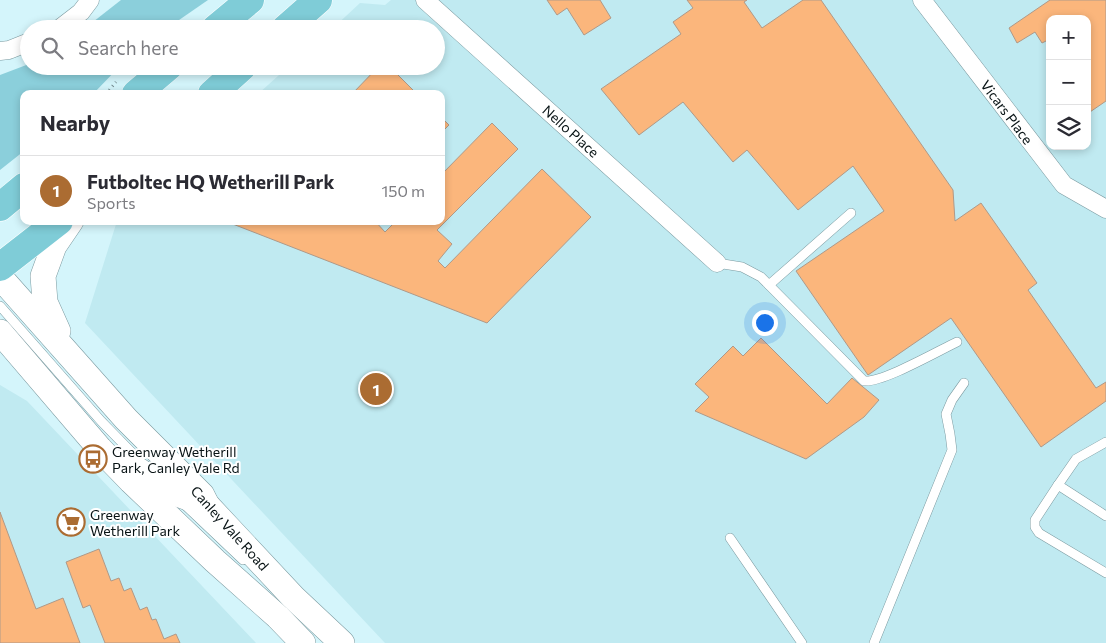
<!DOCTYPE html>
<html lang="en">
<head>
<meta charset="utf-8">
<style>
  :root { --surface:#fff; --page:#f7f7f7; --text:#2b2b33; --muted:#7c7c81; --line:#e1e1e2; --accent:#ab6c32 }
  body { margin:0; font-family:Commissioner,sans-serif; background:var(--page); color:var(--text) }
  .controls { position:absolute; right:15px; top:15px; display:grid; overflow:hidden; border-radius:10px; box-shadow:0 2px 8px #0003 }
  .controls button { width:45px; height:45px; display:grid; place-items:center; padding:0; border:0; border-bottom:1px solid var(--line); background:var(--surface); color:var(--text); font:25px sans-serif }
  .you { position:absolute; left:764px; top:322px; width:18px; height:18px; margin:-12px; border:4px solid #fff; border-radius:50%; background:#1a73e8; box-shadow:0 0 0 8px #1a73e833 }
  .badge { display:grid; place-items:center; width:32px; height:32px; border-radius:50%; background:var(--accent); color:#fff; font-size:16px; font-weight:700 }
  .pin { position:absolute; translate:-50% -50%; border:2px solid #fff; box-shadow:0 1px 5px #0006 }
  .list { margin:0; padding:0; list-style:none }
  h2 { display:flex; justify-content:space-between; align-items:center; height:65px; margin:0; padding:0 20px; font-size:21px }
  h2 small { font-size:16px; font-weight:400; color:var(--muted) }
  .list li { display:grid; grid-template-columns:32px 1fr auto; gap:15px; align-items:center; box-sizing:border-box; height:70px; padding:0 20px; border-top:1px solid var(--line) }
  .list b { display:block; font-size:19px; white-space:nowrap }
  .list p { margin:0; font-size:16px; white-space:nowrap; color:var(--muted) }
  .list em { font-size:16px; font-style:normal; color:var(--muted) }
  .icon { flex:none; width:28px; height:28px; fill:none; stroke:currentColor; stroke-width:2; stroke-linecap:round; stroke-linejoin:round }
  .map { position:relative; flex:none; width:1106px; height:643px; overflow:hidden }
  .search { position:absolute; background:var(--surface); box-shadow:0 2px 8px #0003; left:20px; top:20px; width:425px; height:55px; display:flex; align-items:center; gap:12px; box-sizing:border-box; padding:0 18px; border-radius:28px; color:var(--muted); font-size:19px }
  .panel { position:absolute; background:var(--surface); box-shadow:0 2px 8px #0003; left:20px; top:90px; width:425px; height:135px; border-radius:10px }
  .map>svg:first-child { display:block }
</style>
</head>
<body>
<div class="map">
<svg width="1106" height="643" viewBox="0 0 1106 643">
  <rect width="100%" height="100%" fill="#d4f5fb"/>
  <!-- built -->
  <g fill="#c0eaf1" fill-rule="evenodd">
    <path d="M391 0H1106V643H385L85 323 117 221H441V94H258L289 66H436V29H332L360 3 385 5ZM1050 19H1087V146H1050Z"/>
    <polygon points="0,385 27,401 256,643 0,643"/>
  </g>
  <!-- green -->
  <g fill="#8bcfdb">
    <polygon points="121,0 208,0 166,29 84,29"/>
    <polygon points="29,64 29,66 120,66 93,94 24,94 24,151 0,170 0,75"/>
  </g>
  <!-- building -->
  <g fill="#fbb67c" stroke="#af9988">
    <polygon points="547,0 600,0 611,18 584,35 567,8 557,15"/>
    <polygon points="687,0 747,0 744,2 762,28 803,0 821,0 953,190 955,221 981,203 1037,283 1028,290 1096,388 1106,382 1106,401 1041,447 951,318 868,375 796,271 884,211 853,166 798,210 747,150 733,162 683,102 639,135 601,89 681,34 673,22 693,8"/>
    <polygon points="1050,0 1106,0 1106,101 1087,114 1087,19 1050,19 1050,39 1042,43 1035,32 1017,43 1009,28"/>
    <polygon points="379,66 389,66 417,94 352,94"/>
    <polygon points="441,117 449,125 441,133"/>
    <polygon points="492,123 518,149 437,230 452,244 438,261 445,268 542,169 591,217 487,323 225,221 375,221 385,232 396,221 441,221 441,175"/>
    <polygon points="761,338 827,404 852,378 879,400 864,417 806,459 695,411 709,397 695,384 733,346 743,356"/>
    <polygon points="0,512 36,609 63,598 80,643 0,643"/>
    <polygon points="99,549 111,581 119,578 124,591 131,588 140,610 147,607 152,620 156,619 164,639 176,634 180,643 105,643 90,605 83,608 66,562"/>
  </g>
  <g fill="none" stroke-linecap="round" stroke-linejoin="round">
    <!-- lane casing -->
    <g stroke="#7b9aa0" stroke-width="10">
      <g id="lane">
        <path d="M717 263 742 267 761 277 864 381C882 383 938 351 957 342"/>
        <polyline points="769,285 851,213"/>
        <polyline points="0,306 101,421 140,461"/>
        <polyline points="1058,485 1076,459 1106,442"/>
        <polyline points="185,505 243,560"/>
        <polyline points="1106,516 1058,485 1035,520 1035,527 1039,533 1106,573"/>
        <polyline points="730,538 802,643"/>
        <polyline points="874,643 952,450 950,434 946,414 952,400 964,383"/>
      </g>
    </g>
    <!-- street casing -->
    <g stroke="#7b9aa0" stroke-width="19">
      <g id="street">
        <polyline points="425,0 717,263"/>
        <polyline points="922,0 1064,185 1106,209"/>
        <polyline points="59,29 81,12 90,0"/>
        <polyline points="0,51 9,50 29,42"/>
      </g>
    </g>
    <!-- secondary casing -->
    <g stroke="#7b9aa0" stroke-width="26">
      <g id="secondary">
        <polyline points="0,277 126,419 202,495 207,505 293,597 342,643"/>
        <polyline points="58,331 45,302 43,276 54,246 71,221"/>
        <polyline points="0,332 100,449 131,481 215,561 278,617 303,643"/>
        <polyline points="132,466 172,492 207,505"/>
      </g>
    </g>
    <!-- primary casing -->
    <g stroke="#fff" stroke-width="29">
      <g id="primary">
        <polyline points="215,29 250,0"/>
        <polyline points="285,29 318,0"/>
        <polyline points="136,94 169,66"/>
        <polyline points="212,94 243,66"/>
        <polyline points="0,207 24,187"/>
        <polyline points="0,267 59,221"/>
      </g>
    </g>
    <!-- path -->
    <polyline stroke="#738a8e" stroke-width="3" stroke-dasharray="1 4" stroke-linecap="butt" points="106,94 116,82"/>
    <!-- lane -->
    <use href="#lane" stroke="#fff" stroke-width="9"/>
    <!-- street -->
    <use href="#street" stroke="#fff" stroke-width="18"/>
    <!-- secondary -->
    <use href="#secondary" stroke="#fff" stroke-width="25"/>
    <!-- primary -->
    <use href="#primary" stroke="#7fccd7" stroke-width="28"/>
  </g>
  <!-- icons -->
  <defs>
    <g id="bus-ring" transform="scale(1.4375)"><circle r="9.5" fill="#fff" stroke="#ab6c32" stroke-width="1.5"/><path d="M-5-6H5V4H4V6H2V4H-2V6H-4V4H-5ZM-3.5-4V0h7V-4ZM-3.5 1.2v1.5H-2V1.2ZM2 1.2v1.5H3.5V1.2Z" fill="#ab6c32"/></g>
    <g id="supermarket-ring" transform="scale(1.4375)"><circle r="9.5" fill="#fff" stroke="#ab6c32" stroke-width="1.5"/><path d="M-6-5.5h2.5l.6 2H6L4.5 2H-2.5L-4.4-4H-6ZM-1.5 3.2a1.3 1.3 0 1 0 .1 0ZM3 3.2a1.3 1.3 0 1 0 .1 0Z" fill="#ab6c32"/></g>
  </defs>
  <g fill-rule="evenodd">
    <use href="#bus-ring" x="93" y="459"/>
    <use href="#supermarket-ring" x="71" y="522"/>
  </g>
  <g text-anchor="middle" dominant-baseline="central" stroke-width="4" stroke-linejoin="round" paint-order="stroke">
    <!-- street labels -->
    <g font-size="14" fill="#071214" stroke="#fff">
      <text transform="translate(1007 112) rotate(53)">Vicars Place</text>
      <text transform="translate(571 131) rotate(42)">Nello Place</text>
      <text transform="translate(230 528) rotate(48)">Canley Vale Road</text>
    </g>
    <!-- poi labels -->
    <g font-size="14" fill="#071214" stroke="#fff" text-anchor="start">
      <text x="112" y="451">Greenway Wetherill<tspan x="112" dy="16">Park, Canley Vale Rd</tspan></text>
      <text x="90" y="514">Greenway<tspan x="90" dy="16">Wetherill Park</tspan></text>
    </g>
  </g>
</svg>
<div class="controls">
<button>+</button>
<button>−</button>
<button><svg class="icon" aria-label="layers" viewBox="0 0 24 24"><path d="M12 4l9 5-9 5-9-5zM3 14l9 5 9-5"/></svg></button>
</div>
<div class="you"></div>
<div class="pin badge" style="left:376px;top:389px">1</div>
<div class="search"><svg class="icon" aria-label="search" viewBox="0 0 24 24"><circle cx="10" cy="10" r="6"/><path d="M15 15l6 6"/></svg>Search here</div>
<section class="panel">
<h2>Nearby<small></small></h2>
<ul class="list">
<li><span class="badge">1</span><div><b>Futboltec HQ Wetherill Park</b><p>Sports</p></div><em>150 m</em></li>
</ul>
</section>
</div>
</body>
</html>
